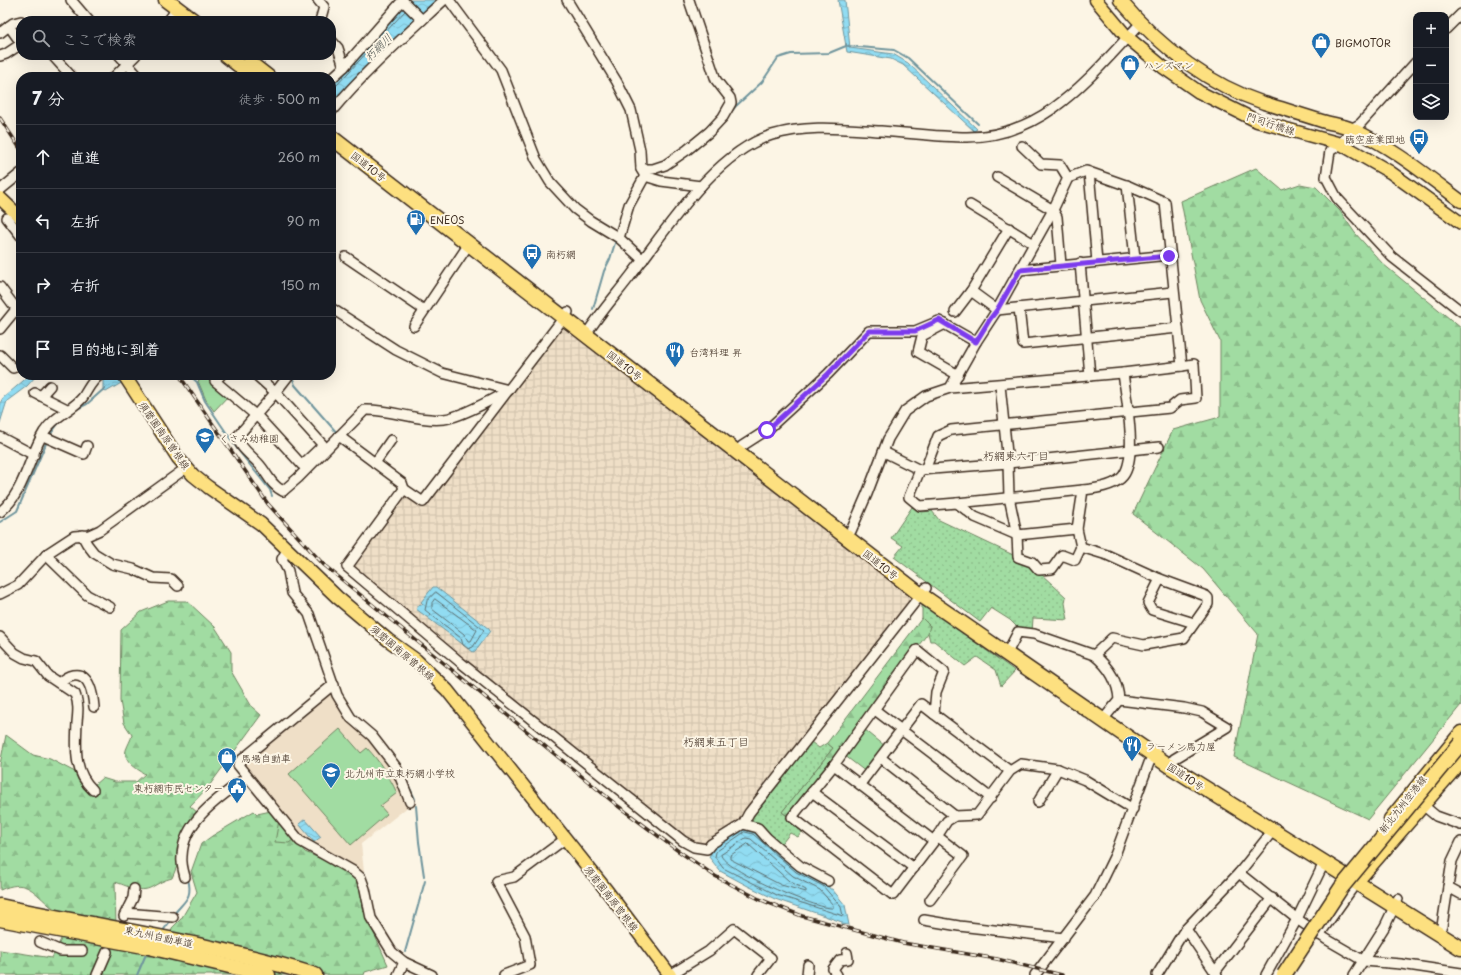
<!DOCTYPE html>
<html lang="ja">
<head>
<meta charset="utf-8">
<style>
  :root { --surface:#171b24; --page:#242831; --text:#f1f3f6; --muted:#9ea1a6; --line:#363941 }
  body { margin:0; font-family:"Playpen Sans","Klee One",sans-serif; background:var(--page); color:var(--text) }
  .controls { position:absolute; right:12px; top:12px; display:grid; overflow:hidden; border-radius:8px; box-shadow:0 4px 16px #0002 }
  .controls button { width:36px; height:36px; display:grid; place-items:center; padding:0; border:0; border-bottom:1px solid var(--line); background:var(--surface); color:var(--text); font:20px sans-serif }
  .stop { position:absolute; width:12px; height:12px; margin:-9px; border:3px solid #7c3aed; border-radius:50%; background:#fff }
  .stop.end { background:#7c3aed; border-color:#fff; box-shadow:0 1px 4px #0008 }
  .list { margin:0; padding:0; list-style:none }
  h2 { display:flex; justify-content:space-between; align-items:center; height:52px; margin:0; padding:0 16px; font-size:17px }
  h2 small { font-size:13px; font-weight:400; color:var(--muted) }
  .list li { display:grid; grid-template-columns:26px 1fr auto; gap:12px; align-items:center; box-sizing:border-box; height:64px; padding:0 16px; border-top:1px solid var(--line) }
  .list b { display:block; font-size:15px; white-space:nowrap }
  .list em { font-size:13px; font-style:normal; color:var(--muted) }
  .icon { flex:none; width:22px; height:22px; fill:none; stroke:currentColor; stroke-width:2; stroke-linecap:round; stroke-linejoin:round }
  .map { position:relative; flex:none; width:1461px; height:975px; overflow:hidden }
  .search { position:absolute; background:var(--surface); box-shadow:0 4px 16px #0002; left:16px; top:16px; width:320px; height:44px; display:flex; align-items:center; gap:10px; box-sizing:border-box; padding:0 14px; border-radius:16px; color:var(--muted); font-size:15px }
  .panel { position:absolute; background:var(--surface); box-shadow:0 4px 16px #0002; left:16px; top:72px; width:320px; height:308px; border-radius:16px }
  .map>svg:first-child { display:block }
</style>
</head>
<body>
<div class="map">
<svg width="1461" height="975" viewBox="0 0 1461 975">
  <defs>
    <pattern id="industrial-grid" width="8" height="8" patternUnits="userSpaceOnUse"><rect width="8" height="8" fill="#efdfc7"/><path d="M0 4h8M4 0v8" fill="none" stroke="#cec0aa"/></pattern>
    <pattern id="grass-dots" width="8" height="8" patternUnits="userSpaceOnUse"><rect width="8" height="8" fill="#a1dca2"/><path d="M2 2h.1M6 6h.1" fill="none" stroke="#8cbd8b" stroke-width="1.8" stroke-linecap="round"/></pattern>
    <pattern id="forest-firs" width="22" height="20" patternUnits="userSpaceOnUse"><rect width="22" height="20" fill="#a1dca2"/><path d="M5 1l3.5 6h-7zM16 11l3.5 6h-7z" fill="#8cbd8b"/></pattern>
    <pattern id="water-waves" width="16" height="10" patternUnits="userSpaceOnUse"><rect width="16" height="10" fill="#91dcf2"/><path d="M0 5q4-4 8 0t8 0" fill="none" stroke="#7ebdcf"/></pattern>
  </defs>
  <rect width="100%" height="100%" fill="#fcf5e5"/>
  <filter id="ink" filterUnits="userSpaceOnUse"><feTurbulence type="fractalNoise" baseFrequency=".025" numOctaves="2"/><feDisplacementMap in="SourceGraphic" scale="8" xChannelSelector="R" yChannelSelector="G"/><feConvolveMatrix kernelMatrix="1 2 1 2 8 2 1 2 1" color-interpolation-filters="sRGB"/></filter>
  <g filter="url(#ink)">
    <!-- built -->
    <polygon fill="#efdfc7" points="329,693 344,713 364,733 386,762 398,781 409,806 361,844 364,872 360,876 308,848 241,763"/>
    <!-- industrial -->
    <polygon fill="url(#industrial-grid)" points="563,318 916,601 743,824 711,844 694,847 347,567 404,489 423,501"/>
    <!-- grass -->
    <g fill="url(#grass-dots)" stroke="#6e8360">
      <polygon points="912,507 921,512 932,511 939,520 1028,562 1066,597 1065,603 1068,620 1033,618 1032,633 1021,631 1010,620 991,608 980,622 894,557 903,546 891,538"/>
      <polygon points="922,604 1015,671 1001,686 996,670 977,657 965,666 934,641 930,641 927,629 930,626 922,618"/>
      <polygon points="811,742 819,748 827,743 833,748 782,812 804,829 798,837 790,833 780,846 747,824"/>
    </g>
    <!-- forest -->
    <g fill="url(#forest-firs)" stroke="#6e8360">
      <polygon points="1256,168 1282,190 1300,184 1316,187 1340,211 1355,233 1383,264 1461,328 1461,705 1368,819 1234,757 1258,634 1203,569 1133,514 1173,430 1220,417 1220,341 1200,300 1181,201"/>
      <path d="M168 601H187L215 627 231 652V671L252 707 261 715 209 786 190 806 199 814 172 878C164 880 159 883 152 887 140 894 126 885 115 882L116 926 128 948 150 956H166L172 928 181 919 197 892 191 872 201 844 212 836 254 811 257 814 271 811 305 852 342 868 354 876 360 889 364 911 388 965 365 972 364 975H0V950L52 958 62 937 64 916C59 909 55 910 49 905 31 889 25 879 0 890V764L6 735 33 755 50 759 75 772 85 786 94 785 102 778 115 782H136L145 774C137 769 123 761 126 750 128 744 131 740 132 735L124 723 120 701 121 630 141 612Z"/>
      <polygon points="922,618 930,626 928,633 789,817 782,812 833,748 827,743"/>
    </g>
    <!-- park -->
    <g fill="#a1dca2" stroke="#6e8360">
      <polygon points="204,376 229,395 214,411 206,400 198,381"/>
      <path d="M340 729 361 753 367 748C380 762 389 776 397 793L380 806 387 814 351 845 289 774Z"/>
      <polygon points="864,729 885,746 866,772 844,755"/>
      <polygon points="279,820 294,839 289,843 275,842"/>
    </g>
    <!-- water -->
    <g fill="url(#water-waves)" stroke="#6f959d">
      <polygon points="409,0 437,0 331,112 331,85"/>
      <polygon points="838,0 845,0 850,48 893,54 908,63 977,129 974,131 903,65 891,59 847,52"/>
      <polygon points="30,375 37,375 27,386 7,401 0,423 0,403 3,398"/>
      <polygon points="111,375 135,375 106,392 103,390 103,381"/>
      <polygon points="433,587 436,587 489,629 490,631 475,651 473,652 416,609 420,604 422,605 423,604 421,602"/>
      <polygon points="305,819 321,837 314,842 299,824"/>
      <polygon points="745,827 755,830 826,883 830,889 832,889 845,905 849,925 842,924 842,922 775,899 748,886 720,871 709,857 714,847"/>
    </g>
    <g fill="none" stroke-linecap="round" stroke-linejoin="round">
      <!-- shore -->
      <g stroke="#5d7173" stroke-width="1">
        <polyline points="331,87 336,86 405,11"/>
        <polygon points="436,592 484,630 473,647 468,649 463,645 461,638 425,610 427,601"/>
        <polygon points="435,599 477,630 471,641 468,641 464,634 432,609 432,603"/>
        <polygon points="745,832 753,834 796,872 823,886 841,907 843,916 777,895 723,868 715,857 716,852"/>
        <path d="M746 838 751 839 793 876 820 890 833 905V908C818 910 722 869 721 855Z"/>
        <polygon points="748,844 789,881 806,890 806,892 781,885 730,859 730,856"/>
      </g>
      <!-- stream -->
      <g stroke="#6f959d" stroke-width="2">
        <polyline points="848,46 894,50 908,58 978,124"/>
        <polyline points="718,129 736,106 762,82 778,58 791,54 829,53 846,46 846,44"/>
        <polyline points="593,309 604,271 610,259 616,240"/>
        <polyline points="189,375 197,382 205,401 238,450 270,490 272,496"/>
        <polyline points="292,376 295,385 337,433"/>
        <polyline points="75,410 87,404 105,388"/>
        <polyline points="50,435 60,421"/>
        <polyline points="0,522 17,511 47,441"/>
        <polyline points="353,713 367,727"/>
        <polyline points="406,780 415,799"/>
        <polyline points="416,806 419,842 424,876"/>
        <path d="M174 914C185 900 193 898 188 879"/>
        <polyline points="162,932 171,920"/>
        <polyline points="405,952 425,881"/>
        <polyline points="137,975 147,952"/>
      </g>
      <!-- minor casing -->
      <g stroke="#3b2a1e" stroke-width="12">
        <g id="minor">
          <polyline points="71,0 89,21"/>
          <polyline points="318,0 324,7 320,21"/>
          <polyline points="449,0 501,70 536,159 550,182 575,209 591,221 619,238 643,260"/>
          <polyline points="567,0 617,82 631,110 640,150 641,169 645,176 661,181 701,186"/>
          <polyline points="403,1 422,20"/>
          <polyline points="168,21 177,9"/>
          <polyline points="9,26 21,43"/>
          <polyline points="1446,29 1461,14"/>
          <polyline points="0,33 13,23 21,21"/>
          <polyline points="331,40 338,48 344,67"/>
          <polyline points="52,55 72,77"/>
          <polyline points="119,55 139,77"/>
          <polyline points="0,56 6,54 21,44"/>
          <polyline points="1416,62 1360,124 1351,129 1341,144 1330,151 1326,177 1337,198 1392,257 1461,311"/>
          <polyline points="114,77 136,55"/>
          <polyline points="331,79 344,67 403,0"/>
          <path d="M331 112C365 71 405 36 444 0"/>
          <polyline points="1022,146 1041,164 1060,165 1068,178"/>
          <polyline points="641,169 653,169 665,165 687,150 709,132 723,117 731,103 730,98 716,80 689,0"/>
          <polyline points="1089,172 1097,262"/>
          <polyline points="997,177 1053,210 1057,217 1061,265"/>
          <polyline points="1127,185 1135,258"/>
          <polyline points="0,190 21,173"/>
          <polyline points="970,205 1034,244"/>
          <polyline points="7,218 21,236"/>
          <polyline points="1009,228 971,291 997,310 1173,292"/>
          <polyline points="619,238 629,205 645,176"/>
          <polyline points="346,257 424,310"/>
          <polyline points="1080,263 1090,376"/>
          <polyline points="1020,270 1169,255"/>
          <polyline points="0,287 18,311 13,313 0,329"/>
          <polyline points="331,308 396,350 442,373 509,390"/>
          <polyline points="1019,308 1023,344 1178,328"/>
          <polyline points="568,312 423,502 404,489 347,567 460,662 683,841 694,847 707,849 711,844 743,824 749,813 926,588"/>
          <polyline points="955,312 971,291"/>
          <polyline points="945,324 922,336 918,352 958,375"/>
          <polyline points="414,326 469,244"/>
          <path d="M586 335C599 314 617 294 632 274 667 229 715 152 772 135 808 124 845 129 881 131 910 133 939 137 967 137 1046 137 1091 75 1140 24"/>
          <polyline points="0,355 13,368"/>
          <polyline points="221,375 215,381 260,419 302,465 323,445 276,393 256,375"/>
          <polyline points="1000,385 1008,463 1009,497 1017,535 1018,557 1032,562 1039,570 1052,569 1062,555 1075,560 1081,547"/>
          <polyline points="35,393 67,409"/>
          <polyline points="41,396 50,386"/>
          <polyline points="43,436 84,454 87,446"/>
          <polyline points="339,436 402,483 404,489"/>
          <polyline points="0,437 34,455"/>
          <polyline points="742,446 767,430 828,374 869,331 915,331 939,321 976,342"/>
          <polyline points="884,452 920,470 1008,463 1159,447"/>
          <polyline points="375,463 391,440"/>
          <polyline points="920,470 909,497 920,506 957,503 975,517 1017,535 1077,529"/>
          <polyline points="925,470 938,436 951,430 1170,408 1180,400 1196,398 1194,364 1182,366"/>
          <path d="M283 491 298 478 365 410C392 409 418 422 444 419 461 417 491 400 506 392"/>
          <path d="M283 491C271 486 267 472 258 463 251 455 240 448 237 437L275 393 289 375"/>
          <polyline points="957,503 1083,490"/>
          <path d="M0 512C25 492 28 458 44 432 55 415 73 410 83 397 89 388 91 381 100 375"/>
          <polyline points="851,531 867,494 888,439 905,411 926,396 950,388 1123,373 1182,366 1165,202 1131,187 1086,171 1068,178 1053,210 997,310 976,342 950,388"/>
          <polyline points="82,535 87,544 94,553 112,564 133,569 153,578 171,579 178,586"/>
          <polyline points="287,550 282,559 288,571 292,593 309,614 337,695 351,718 372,736 396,767 410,802"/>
          <polyline points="46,555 87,595 110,607"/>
          <polyline points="1160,579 1148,603 1152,610 1194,623"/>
          <polyline points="0,594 18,585 48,553 74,536 89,535 100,530 186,468"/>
          <path d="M0 637 15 653 24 658 36 661 48 676 75 694C79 704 78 712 77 722 76 748 73 771 93 790"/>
          <path d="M1006 655 1018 632 1034 634 1094 655C1109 667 1118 681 1119 700L1102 721"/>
          <path d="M1094 655 1112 638 1144 645 1184 638 1208 604V598L1206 596 1160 579 1107 555 1081 547 1077 529 1083 490C1094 489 1115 486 1123 476 1138 457 1126 398 1123 373"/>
          <path d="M59 683C63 679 68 676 73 675 90 672 93 696 94 707"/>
          <polyline points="334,684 239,762 238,765 300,841 353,871 361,878 365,889 371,918 392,952 404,962 432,975"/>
          <polyline points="1119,700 1184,708 1202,712 1227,727 1174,759"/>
          <polyline points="875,710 991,798"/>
          <polyline points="881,758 955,816"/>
          <polyline points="834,765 934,841"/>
          <polyline points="1010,771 934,714 936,692 944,672 917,650 834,765 792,817 893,895 934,841 947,821 955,816 977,815 1010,771 1021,764 1058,769 1085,780 1133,809"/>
          <polyline points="860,784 921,704 934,714"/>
          <polyline points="812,792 914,868"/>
          <polyline points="1038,802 1058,769"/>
          <polyline points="1424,806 1436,816 1461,825"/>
          <polyline points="743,824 758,828 767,838 800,866 828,881"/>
          <polyline points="1239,873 1297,919 1326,939 1364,961 1401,964 1461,973"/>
          <path d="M185 877C183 870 181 863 182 856 183 820 222 796 247 777"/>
          <polyline points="1448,887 1461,894"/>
          <polyline points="930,900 963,856 937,836"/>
          <polyline points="126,913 173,917"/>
          <polyline points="124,916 133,898 134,889"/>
          <polyline points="924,920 959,926 1064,938"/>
          <polyline points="1186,929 1217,975"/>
          <polyline points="1437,933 1442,926 1452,861 1461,842"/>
          <polyline points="1319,935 1356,883"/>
          <polyline points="40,942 61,951 82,951"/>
          <polyline points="1215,972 1272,898"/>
          <polyline points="97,975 107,952"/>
          <polyline points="398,975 404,962"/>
          <polyline points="504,975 530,965 525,936 496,881 514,877 565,839"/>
          <polyline points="670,975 709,951 734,929 771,958 758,975"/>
          <polyline points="807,975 808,965"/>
          <polyline points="837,975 833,969 840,960 848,959 847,953"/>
          <polyline points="1035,975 1095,896 1115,855 1149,763 1156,751"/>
          <polyline points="1157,975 1184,931 1239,873 1275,828"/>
          <polyline points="1266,975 1297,919 1322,867 1322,862"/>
          <polyline points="1354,975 1385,926 1398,899"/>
        </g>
      </g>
      <!-- major casing -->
      <g stroke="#3b2a1e" stroke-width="15">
        <g id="major">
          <polyline points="1096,0 1127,37 1163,67 1199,92 1257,121 1341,144 1390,172 1461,223"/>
          <path d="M1120 0C1159 46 1207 84 1264 103 1284 109 1303 115 1322 121 1332 124 1343 125 1352 129 1392 147 1426 175 1461 201"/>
          <polyline points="0,198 21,218"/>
          <polyline points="124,375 178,458 193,475 208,487 261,524 337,597 388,640 416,660 447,690 607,891 670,975"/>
          <polyline points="1390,819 1461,732"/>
          <polyline points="1356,883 1461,762"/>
        </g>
      </g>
      <!-- highway casing -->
      <g stroke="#3b2a1e" stroke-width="17">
        <g id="highway">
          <polyline points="166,0 194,21"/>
          <polyline points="226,55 254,77"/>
          <polyline points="250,63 268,77"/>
          <polyline points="331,137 921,595 1168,765 1461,948"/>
          <path d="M0 906C106 928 211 943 315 975"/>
          <polyline points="0,919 149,947 268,975"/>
        </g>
      </g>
      <!-- minor -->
      <use href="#minor" stroke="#fcf5e5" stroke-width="9"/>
      <!-- major -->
      <use href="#major" stroke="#fde080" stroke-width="12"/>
      <!-- highway -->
      <use href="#highway" stroke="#fde080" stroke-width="14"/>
      <!-- rail casing -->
      <g stroke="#3b2a1e" stroke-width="3.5">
        <g id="rail">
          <polyline points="0,118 21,150"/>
          <polyline points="179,375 268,504 324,565 618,806 677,850 715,876 759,899 802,916 903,943 997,959 1062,975"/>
        </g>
      </g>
      <!-- rail -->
      <use href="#rail" stroke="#fcf5e5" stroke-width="2" stroke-dasharray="6" stroke-linecap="butt"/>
      <!-- highway-bridge casing -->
      <g stroke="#3b2a1e" stroke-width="17" stroke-linecap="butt">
        <polyline id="highway-bridge" points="1284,975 1341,888 1461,743"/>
      </g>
      <!-- highway-bridge -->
      <use href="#highway-bridge" stroke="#fde080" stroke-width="14"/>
    </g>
  </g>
  <g fill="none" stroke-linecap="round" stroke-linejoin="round" filter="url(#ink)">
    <!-- route -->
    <polyline stroke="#7c3aed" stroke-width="5" points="767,430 828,374 869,331 915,331 939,320 976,342 990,319 997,310 1020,270 1169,256"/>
  </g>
  <!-- icons -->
  <defs>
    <g id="shop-pin" transform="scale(1)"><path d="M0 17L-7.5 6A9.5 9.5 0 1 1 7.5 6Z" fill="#1f6fb2" stroke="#fcf5e5"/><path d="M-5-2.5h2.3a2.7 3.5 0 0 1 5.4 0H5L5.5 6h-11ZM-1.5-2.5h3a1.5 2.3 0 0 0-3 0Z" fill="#fff"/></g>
    <g id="bus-pin" transform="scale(1)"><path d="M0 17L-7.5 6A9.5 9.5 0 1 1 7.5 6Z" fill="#1f6fb2" stroke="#fcf5e5"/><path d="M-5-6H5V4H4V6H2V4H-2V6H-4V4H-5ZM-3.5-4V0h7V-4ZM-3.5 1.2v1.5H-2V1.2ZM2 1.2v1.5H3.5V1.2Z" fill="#fff"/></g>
    <g id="fuel-pin" transform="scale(1)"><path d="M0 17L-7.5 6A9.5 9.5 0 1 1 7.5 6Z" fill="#1f6fb2" stroke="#fcf5e5"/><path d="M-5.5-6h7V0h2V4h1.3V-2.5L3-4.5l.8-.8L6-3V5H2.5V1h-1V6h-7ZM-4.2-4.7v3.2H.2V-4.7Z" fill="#fff"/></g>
    <g id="restaurant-pin" transform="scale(1)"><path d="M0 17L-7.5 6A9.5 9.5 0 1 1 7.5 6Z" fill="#1f6fb2" stroke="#fcf5e5"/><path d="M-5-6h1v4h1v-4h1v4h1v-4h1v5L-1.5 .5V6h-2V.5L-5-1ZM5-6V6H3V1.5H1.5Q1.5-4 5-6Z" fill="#fff"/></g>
    <g id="school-pin" transform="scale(1)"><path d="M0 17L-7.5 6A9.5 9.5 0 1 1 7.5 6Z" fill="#1f6fb2" stroke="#fcf5e5"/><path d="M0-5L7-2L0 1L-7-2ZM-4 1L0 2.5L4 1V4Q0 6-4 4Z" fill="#fff"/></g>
    <g id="civic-pin" transform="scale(1)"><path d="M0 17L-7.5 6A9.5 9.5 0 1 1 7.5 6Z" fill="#1f6fb2" stroke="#fcf5e5"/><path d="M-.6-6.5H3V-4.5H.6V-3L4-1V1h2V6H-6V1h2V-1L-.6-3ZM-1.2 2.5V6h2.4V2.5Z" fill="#fff"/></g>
  </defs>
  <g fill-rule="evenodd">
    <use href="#shop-pin" x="1321" y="42"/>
    <use href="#shop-pin" x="1130" y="64"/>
    <use href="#bus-pin" x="1419" y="138"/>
    <use href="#fuel-pin" x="416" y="219"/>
    <use href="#bus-pin" x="532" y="253"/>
    <use href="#restaurant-pin" x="675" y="351"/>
    <use href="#school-pin" x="205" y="437"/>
    <use href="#restaurant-pin" x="1132" y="745"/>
    <use href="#shop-pin" x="227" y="757"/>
    <use href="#school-pin" x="331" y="772"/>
    <use href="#civic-pin" x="237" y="787"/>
  </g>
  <g text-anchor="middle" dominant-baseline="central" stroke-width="4" stroke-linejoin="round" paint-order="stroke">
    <!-- poi labels -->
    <g font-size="10" fill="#3b2a1e" stroke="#fcf5e5" text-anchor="start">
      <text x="1335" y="42">BIGMOTOR</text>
      <text x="1144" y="64">ハンズマン</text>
      <text x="1405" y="138" text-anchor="end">臨空産業団地</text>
      <text x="430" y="219">ENEOS</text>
      <text x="546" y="253">南朽網</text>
      <text x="689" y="351">台湾料理 昇</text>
      <text x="219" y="437">くさみ幼稚園</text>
      <text x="1146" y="745">ラーメン馬力屋</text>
      <text x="241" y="757">馬場自動車</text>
      <text x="345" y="772">北九州市立東朽網小学校</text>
      <text x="223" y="787" text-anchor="end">東朽網市民センター</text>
    </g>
    <!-- street labels -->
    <g font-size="10" fill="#3b2a1e" stroke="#fcf5e5">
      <text transform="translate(1271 123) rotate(18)">門司行橋線</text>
      <text transform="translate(369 166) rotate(38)">国道10号</text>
      <text transform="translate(625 365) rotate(38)">国道10号</text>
      <text transform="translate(165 435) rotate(55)">須磨園南原曽根線</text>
      <text transform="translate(881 564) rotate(38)">国道10号</text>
      <text transform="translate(403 652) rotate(40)">須磨園南原曽根線</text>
      <text transform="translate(1186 776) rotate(33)">国道10号</text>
      <text transform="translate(1402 804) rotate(-52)">新北九州空港線</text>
      <text transform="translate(612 898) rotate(52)">須磨園南原曽根線</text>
      <text transform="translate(159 936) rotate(12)">東九州自動車道</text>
    </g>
    <!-- water labels -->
    <g font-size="11" font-style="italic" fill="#505653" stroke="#fcf5e5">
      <text transform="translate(378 47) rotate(-45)">朽網川</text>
    </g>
    <!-- neighbourhood labels -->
    <g font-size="11" fill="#3b2a1e" stroke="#fcf5e5">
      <text x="1016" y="455">朽網東六丁目</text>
      <text x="716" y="741">朽網東五丁目</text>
    </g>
  </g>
</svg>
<div class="controls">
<button>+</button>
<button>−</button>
<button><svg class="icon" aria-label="layers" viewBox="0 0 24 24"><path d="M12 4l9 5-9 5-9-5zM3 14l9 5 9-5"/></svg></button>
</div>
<div class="stop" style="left:767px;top:430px"></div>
<div class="stop end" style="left:1169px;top:256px"></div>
<div class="search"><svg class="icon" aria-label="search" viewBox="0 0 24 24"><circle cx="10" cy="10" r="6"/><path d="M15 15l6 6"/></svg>ここで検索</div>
<section class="panel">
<h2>7 分<small>徒歩 · 500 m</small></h2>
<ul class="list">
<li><svg class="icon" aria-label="ahead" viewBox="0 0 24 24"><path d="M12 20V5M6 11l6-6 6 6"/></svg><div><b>直進</b></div><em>260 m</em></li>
<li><svg class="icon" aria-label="left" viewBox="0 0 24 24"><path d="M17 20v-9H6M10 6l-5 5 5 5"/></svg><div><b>左折</b></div><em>90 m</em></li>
<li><svg class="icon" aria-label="right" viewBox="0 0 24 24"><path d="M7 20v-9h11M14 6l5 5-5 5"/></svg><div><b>右折</b></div><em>150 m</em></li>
<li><svg class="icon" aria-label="arrive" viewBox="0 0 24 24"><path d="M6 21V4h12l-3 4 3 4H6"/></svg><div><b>目的地に到着</b></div></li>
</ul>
</section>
</div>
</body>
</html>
